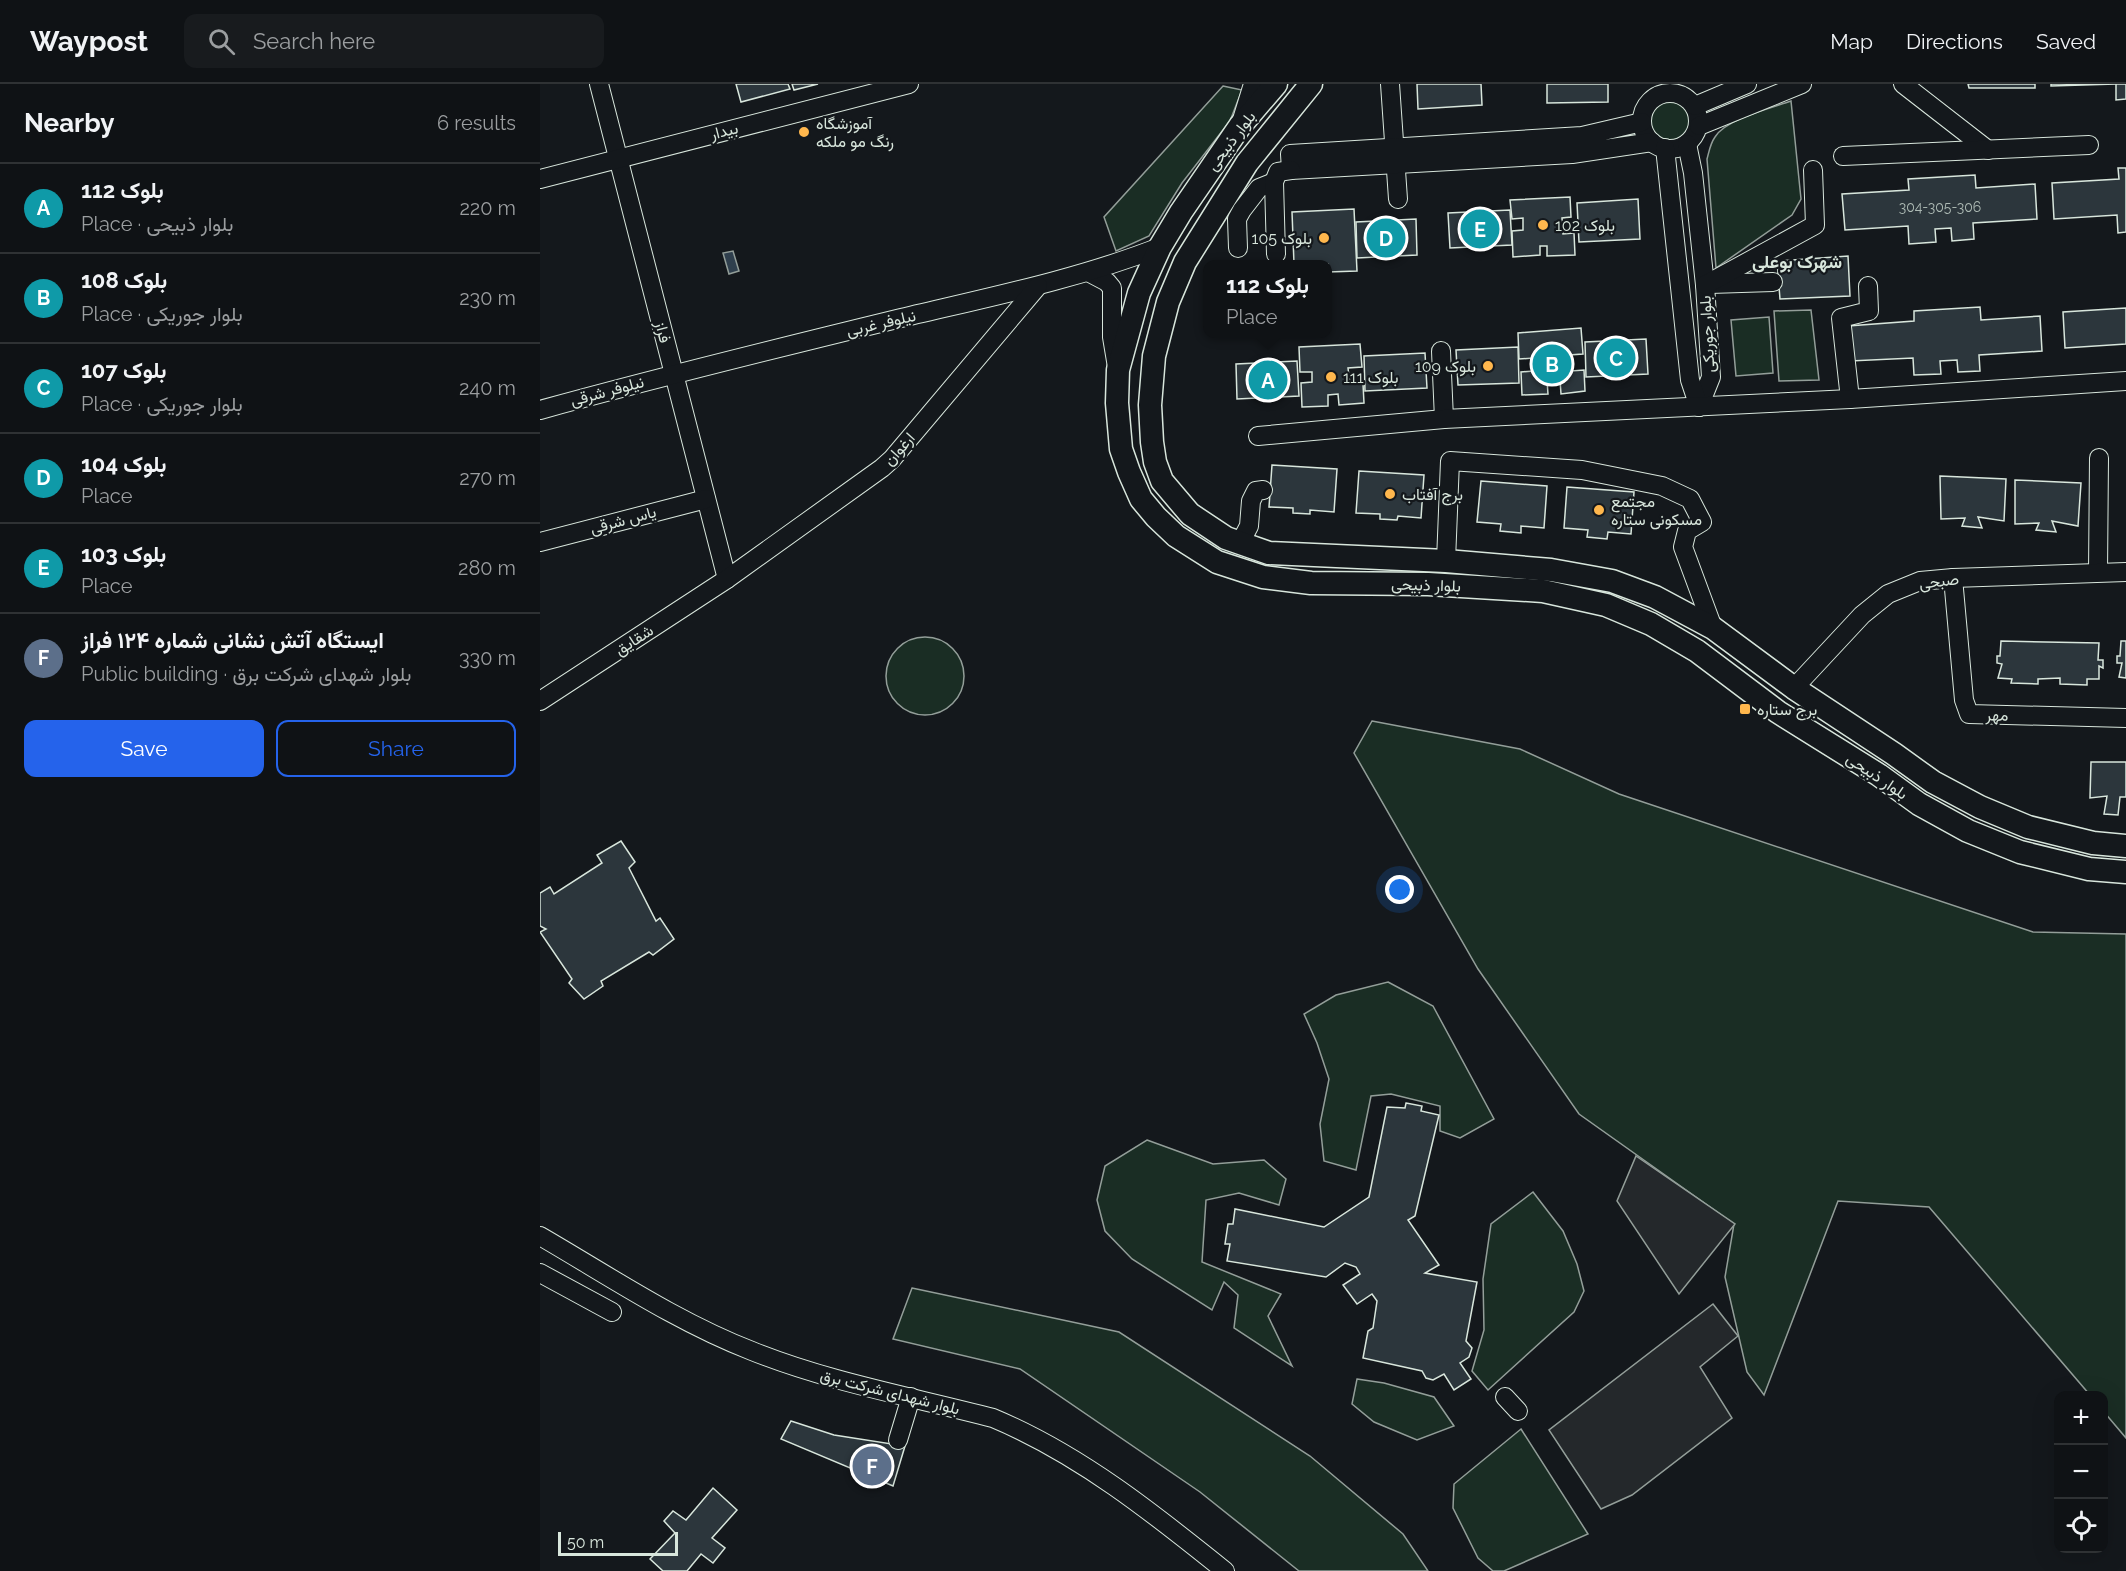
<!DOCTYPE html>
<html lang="en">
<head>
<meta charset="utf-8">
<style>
  :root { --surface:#0f1215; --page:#181b1e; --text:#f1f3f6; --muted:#9b9ea0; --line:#2f3234; --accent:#2563eb }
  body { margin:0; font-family:Raleway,Vazirmatn,sans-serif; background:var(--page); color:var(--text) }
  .controls { position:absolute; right:18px; bottom:18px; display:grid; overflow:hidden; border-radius:12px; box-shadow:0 6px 24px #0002 }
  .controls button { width:54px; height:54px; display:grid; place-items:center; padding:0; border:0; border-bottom:2px solid var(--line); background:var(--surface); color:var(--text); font:30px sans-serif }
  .scale { position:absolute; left:18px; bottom:15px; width:120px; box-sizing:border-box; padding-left:6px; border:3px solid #d8e6dc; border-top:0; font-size:16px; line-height:21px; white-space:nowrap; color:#d8e6dc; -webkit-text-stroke:4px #14181c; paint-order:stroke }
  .you { position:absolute; left:860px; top:806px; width:21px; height:21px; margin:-15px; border:4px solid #fff; border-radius:50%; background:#1a73e8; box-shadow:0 0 0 9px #1a73e833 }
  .badge { display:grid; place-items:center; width:39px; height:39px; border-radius:50%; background:var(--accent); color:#fff; font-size:20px; font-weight:700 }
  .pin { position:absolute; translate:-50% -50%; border:3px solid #fff; box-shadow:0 2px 6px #0006 }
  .popup { position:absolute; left:663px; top:176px; width:129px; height:78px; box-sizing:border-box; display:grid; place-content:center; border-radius:12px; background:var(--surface); filter:drop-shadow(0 2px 4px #0005); font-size:20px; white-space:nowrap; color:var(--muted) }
  .popup b { font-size:22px; color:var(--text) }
  .popup::after { content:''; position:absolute; left:50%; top:100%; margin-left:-12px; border:12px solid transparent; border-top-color:var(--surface) }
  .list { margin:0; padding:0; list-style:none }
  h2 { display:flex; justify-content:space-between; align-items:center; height:78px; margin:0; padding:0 24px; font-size:26px }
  h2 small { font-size:20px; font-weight:400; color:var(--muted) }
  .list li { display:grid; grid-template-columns:39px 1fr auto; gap:18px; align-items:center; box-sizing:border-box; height:90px; padding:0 24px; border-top:2px solid var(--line) }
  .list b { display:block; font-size:22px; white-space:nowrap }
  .list p { margin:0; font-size:20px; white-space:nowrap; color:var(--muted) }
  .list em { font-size:20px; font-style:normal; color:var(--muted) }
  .actions { display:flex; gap:12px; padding:18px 24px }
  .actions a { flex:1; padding:14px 0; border:2px solid var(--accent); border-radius:12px; text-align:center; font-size:21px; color:var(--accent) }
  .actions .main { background:var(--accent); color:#fff }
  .icon { flex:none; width:33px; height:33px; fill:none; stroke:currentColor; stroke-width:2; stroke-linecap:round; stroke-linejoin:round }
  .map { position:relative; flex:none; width:1586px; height:1487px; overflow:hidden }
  header { display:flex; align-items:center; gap:36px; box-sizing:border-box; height:84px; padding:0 30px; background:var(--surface); border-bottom:2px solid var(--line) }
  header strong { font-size:28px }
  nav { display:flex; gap:33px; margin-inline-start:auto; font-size:21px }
  .search { width:420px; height:54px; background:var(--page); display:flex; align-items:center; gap:15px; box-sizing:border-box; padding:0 21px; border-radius:12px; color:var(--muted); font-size:22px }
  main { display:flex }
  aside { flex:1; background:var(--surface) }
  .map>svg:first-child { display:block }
</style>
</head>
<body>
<header>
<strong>Waypost</strong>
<div class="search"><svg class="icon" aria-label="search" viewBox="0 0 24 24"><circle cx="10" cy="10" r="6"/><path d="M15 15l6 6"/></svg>Search here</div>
<nav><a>Map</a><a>Directions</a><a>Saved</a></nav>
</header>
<main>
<aside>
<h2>Nearby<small>6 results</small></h2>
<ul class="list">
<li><span class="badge" style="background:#0f9aa8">A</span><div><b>بلوک 112</b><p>Place · بلوار ذبیحی</p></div><em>220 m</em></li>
<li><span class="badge" style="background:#0f9aa8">B</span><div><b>بلوک 108</b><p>Place · بلوار جوریکی</p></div><em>230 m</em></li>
<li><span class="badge" style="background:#0f9aa8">C</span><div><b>بلوک 107</b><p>Place · بلوار جوریکی</p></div><em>240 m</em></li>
<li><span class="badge" style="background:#0f9aa8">D</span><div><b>بلوک 104</b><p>Place</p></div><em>270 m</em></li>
<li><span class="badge" style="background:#0f9aa8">E</span><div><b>بلوک 103</b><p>Place</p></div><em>280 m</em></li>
<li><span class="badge" style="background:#5c6f8a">F</span><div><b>ایستگاه آتش نشانی شماره ۱۲۴ فراز</b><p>Public building · بلوار شهدای شرکت برق</p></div><em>330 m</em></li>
</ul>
<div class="actions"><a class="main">Save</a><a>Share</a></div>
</aside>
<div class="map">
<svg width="1586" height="1487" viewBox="0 0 1586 1487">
  <rect width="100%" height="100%" fill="#14181c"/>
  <!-- green -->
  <g fill="#1a2d24" stroke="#939e99" stroke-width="1.5">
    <polygon points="683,2 702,6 690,37 642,99 609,152 576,167 564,133"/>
    <circle cx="1130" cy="37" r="22"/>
    <path d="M1251 17 1261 115 1252 131 1176 184 1167 75C1169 68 1170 60 1175 53 1186 35 1231 24 1251 17Z"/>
    <polygon points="1271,226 1279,296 1239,297 1234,227"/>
    <polygon points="1229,233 1233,289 1196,292 1191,236"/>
    <circle cx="385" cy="592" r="39"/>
    <polygon points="832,637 980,665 1079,710 1493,848 1586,850 1586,1354 1564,1328 1564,1312 1550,1311 1389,1123 1298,1117 1224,1311 1207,1288 1185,1193 1194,1140 1039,1030 938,885 814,669"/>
    <polygon points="848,898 893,922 954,1035 920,1054 900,1047 900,1022 851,1010 831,1012 816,1086 784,1077 780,1040 789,995 777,959 764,930 796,911"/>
    <polygon points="607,1056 673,1080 724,1076 746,1095 739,1121 699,1109 666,1116 662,1178 741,1210 728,1232 752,1282 694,1244 698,1211 684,1198 672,1226 592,1175 565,1147 557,1116 565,1082"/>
    <polygon points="993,1108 1023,1147 1037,1180 1044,1207 1034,1228 948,1306 932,1287 944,1246 943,1195 951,1140"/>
    <polygon points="372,1204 579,1248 770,1372 863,1450 888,1487 759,1487 660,1408 480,1285 353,1255"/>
    <polygon points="817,1295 844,1299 894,1313 914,1342 877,1356 834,1338 812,1320"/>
    <polygon points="981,1345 1048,1450 964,1487 953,1487 938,1474 913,1424 914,1400"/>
  </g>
  <!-- parking -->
  <g fill="#24282b" stroke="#939e99" stroke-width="1.5">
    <polygon points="1096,1072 1195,1140 1139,1210 1077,1117"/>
    <polygon points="1173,1220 1198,1252 1160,1283 1192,1334 1092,1411 1061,1425 1009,1346"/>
  </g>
  <!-- water -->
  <polygon fill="#2f3f4d" stroke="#939e99" stroke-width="1.5" points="193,167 199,187 189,190 183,169"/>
  <!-- building -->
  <g fill="#2c363c" stroke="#d8e6dc" stroke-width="1.5">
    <polygon points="196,0 248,0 250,5 201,18"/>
    <polygon points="252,0 278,0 254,6"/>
    <polygon points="877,0 941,0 942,21 878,25"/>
    <polygon points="1007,0 1068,0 1068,18 1007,19"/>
    <polygon points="1428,0 1495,0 1495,4 1429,4"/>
    <polygon points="1511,0 1576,0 1511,2"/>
    <polygon points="1576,0 1586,0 1586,15 1576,16"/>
    <polygon points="1578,84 1586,84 1586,148 1578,149 1577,131 1514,135 1512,99 1579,95"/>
    <polygon points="1435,91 1436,104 1495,100 1497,135 1433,139 1434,155 1412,157 1411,144 1395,145 1396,158 1369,160 1368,142 1305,146 1302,110 1369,106 1368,95"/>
    <polygon points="1030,113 1031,133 1022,134 1023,150 1034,149 1035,171 1007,172 1007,162 1000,162 1000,171 973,173 972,147 983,146 983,134 972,135 970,116"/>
    <polygon points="1098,115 1100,155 1039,158 1037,119"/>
    <polygon points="814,125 817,187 788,188 788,180 754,180 752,128"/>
    <polygon points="970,126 972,161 910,164 908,129"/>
    <polygon points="876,135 877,171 817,174 816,138"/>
    <polygon points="1308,172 1310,212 1240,215 1237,177"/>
    <polygon points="1440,223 1441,236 1500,232 1502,267 1439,271 1440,287 1418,288 1417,276 1400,277 1401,290 1374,291 1373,274 1310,277 1308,242 1374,237 1374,227"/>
    <polygon points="1586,224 1586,260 1525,264 1523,228"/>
    <polygon points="1041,244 1043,270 1029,271 1031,287 1044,286 1045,307 1021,310 1020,296 1007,296 1008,310 982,311 981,288 994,287 993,274 979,275 978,249"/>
    <polygon points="1106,255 1108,290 1046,293 1045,258"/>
    <polygon points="820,260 822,283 808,284 810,300 823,300 824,319 799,321 798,310 788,311 788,322 762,323 761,299 772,298 772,288 760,288 759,263"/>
    <polygon points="978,263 979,299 918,301 916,266"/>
    <polygon points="885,269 887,304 825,307 824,272"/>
    <polygon points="757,277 759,312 697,315 696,280"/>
    <polygon points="732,381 797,385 794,428 770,426 770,430 753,429 753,424 729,423"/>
    <polygon points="819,387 884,391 881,434 858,432 857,436 840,435 840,430 816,429"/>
    <polygon points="1400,392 1466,395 1464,437 1438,433 1442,444 1422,442 1425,434 1401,435"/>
    <polygon points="1475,396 1541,399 1538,442 1512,437 1516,448 1496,446 1499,439 1475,440"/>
    <polygon points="941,397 1007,402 1004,444 981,442 981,449 960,447 961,440 937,438"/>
    <polygon points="1027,403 1094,408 1091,450 1068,448 1067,455 1047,453 1048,446 1024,444"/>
    <polygon points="1461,557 1559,559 1558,576 1563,576 1563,584 1559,582 1559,595 1547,595 1547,601 1520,600 1520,594 1498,595 1498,600 1471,599 1472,595 1458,594 1462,580 1457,579 1457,572 1460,572"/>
    <polygon points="1581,557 1586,557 1586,594 1579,593 1582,579 1577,579 1577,572 1580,572"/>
    <polygon points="1551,678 1586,678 1586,713 1580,713 1578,731 1564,730 1567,712 1550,714"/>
    <polygon points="81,757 95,778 89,784 116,837 120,834 134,855 113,871 109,868 61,897 63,902 44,915 29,899 32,895 0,848 6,845 0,842 0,809 10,803 14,810 62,779 57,771"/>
    <polygon points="866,1019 882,1022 881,1027 899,1031 875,1132 868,1136 899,1181 885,1189 937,1198 926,1257 932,1264 929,1273 920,1279 931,1295 914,1306 904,1290 893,1296 886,1294 882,1287 823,1274 828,1247 833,1244 837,1217 832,1210 817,1220 803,1201 820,1190 816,1183 805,1179 786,1193 687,1177 690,1160 685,1160 688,1140 693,1140 695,1125 784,1143 829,1113 847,1023 865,1024"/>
    <polygon points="251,1337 294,1351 365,1362 353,1402 241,1355"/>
    <polygon points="173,1404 197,1426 172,1454 185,1464 173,1479 161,1470 147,1487 123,1487 110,1475 135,1449 124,1437 133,1427 146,1436"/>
  </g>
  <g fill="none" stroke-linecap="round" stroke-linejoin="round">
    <!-- minor casing -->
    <g stroke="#d8e6dc" stroke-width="20">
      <g id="minor">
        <polyline points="59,0 187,495"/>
        <polyline points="850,0 858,115"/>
        <polyline points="1363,0 1448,66"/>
        <circle cx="1130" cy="37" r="28"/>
        <polyline points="1155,22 1207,0"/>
        <polyline points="1102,38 1042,52 750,70 751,86 1032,70 1112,58"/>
        <polyline points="701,39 713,0"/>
        <polyline points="1159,42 1262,0"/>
        <polyline points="1147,60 1153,89 1165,201 1171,293 1159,323"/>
        <polyline points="1125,64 1150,296 1159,323"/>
        <polyline points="1303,72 1549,61"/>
        <polyline points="0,95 369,0"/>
        <polyline points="698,164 697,135 702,126 719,104 734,98"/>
        <polyline points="736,170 734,98 738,88 751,86"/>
        <polyline points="548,188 567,198 572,204 572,253 577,283"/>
        <polyline points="1170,200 1233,198"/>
        <polyline points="1165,201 1275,141 1273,86"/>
        <polyline points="901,267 904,335"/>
        <polyline points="1310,315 1301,234 1329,227 1328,202"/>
        <path d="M0 326C119 293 238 264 357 235 445 214 535 196 620 163"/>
        <polyline points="718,352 904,335 1310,315 1586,297"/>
        <polyline points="0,458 166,415"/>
        <polyline points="700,459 709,442 711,417 716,407 723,406"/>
        <polyline points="906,477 910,377 1042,386 1122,402 1150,415 1162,438 1147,447 1143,463 1173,544"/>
        <polyline points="1558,488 1559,374"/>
        <polyline points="1413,494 1424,616 1429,630 1586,634"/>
        <polyline points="1254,604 1322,531 1348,510 1380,497 1413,494 1586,488"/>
        <polyline points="0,617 187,495 342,384 352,375 498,202"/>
        <path d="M0 1152C69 1192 137 1238 212 1267 289 1298 373 1313 453 1334 539 1370 613 1429 685 1487"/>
        <polyline points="0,1189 72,1228"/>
        <polyline points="965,1313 978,1327"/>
        <polyline points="358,1356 371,1313"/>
      </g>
    </g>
    <!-- major casing -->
    <g stroke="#d8e6dc" stroke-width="25">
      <g id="major">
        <polyline points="736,0 700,42 641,128 620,163 599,209 578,286 577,319 581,365 589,388 601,415 616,433 636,452 677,478 723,493 771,499 888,500 1003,507 1066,521 1111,540 1157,567 1238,628 1339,691 1379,720 1428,747 1480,768 1549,785 1586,788"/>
        <polyline points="771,0 707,79 645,178 628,218 614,272 610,321 612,358 615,378 622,397 650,430 686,454 729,469 906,477 1011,486 1072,497 1115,513 1173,544 1254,604 1354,670 1393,698 1440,723 1488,743 1553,759 1586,762"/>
      </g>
    </g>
    <!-- minor -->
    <use href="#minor" stroke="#14181c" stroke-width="18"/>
    <!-- major -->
    <use href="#major" stroke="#14181c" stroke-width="22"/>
  </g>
  <!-- markers -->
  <g fill="#ffb74d" stroke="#14181c" stroke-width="2">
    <circle cx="264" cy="48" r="6"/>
    <circle cx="1003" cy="141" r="6"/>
    <circle cx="784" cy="154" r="6"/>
    <circle cx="948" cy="282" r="6"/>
    <circle cx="791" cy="293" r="6"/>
    <circle cx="850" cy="410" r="6"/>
    <circle cx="1059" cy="426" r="6"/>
    <rect x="1199" y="619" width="12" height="12" rx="3"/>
  </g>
  <g text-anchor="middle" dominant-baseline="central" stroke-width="4.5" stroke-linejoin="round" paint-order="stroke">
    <!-- number labels -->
    <g font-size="14" fill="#adbab4">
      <text x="1400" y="123">304-305-306</text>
    </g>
    <!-- poi labels -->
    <g font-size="16" fill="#d8e6dc" stroke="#14181c" text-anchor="start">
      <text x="276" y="39">آموزشگاه<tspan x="276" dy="18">رنگ مو ملکه</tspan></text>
      <text x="1015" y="141">بلوک 102</text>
      <text x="772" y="154" text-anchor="end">بلوک 105</text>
      <text x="936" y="282" text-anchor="end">بلوک 109</text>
      <text x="803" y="293">بلوک 111</text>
      <text x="862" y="410">برج آفتاب</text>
      <text x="1071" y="417">مجتمع<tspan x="1071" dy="18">مسکونی ستاره</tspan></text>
      <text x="1217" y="625">برج ستاره</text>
    </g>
    <!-- street labels -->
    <g font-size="16" fill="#d8e6dc" stroke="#14181c">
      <text transform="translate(184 47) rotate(-14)">بیدار</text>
      <text transform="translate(691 57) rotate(-53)">بلوار ذبیحی</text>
      <text transform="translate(341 239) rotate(-13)">نیلوفر غربی</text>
      <text transform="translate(123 248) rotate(76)">فراز</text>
      <text transform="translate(1167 250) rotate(-93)">بلوار جوریکی</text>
      <text transform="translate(67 307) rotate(-15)">نیلوفر شرقی</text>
      <text transform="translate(359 365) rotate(-48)">ارغوان</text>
      <text transform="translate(83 436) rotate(-15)">یاس شرقی</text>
      <text transform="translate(1399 497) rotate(-7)">صبحی</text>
      <text transform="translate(886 501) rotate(2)">بلوار ذبیحی</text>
      <text transform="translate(94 556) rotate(-33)">شقایق</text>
      <text transform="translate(1457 631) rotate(1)">مهر</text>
      <text transform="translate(1337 692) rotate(34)">بلوار ذبیحی</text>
      <text transform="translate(350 1308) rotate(14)">بلوار شهدای شرکت برق</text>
    </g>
    <!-- neighbourhood labels -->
    <g font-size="18" font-weight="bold" fill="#d8e6dc" stroke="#14181c">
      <text x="1257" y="177">شهرک بوعلی</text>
    </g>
  </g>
</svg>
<div class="controls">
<button>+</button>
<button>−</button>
<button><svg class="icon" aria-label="locate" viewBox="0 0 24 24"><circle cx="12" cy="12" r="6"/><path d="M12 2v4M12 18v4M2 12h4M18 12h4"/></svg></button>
</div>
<div class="scale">50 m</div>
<div class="you"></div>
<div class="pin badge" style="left:728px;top:296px;background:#0f9aa8">A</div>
<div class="popup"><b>بلوک 112</b>Place</div>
<div class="pin badge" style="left:1012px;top:280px;background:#0f9aa8">B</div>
<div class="pin badge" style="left:1076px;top:274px;background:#0f9aa8">C</div>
<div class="pin badge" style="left:846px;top:154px;background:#0f9aa8">D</div>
<div class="pin badge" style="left:940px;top:145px;background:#0f9aa8">E</div>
<div class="pin badge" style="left:332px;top:1382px;background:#5c6f8a">F</div>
</div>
</main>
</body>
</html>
